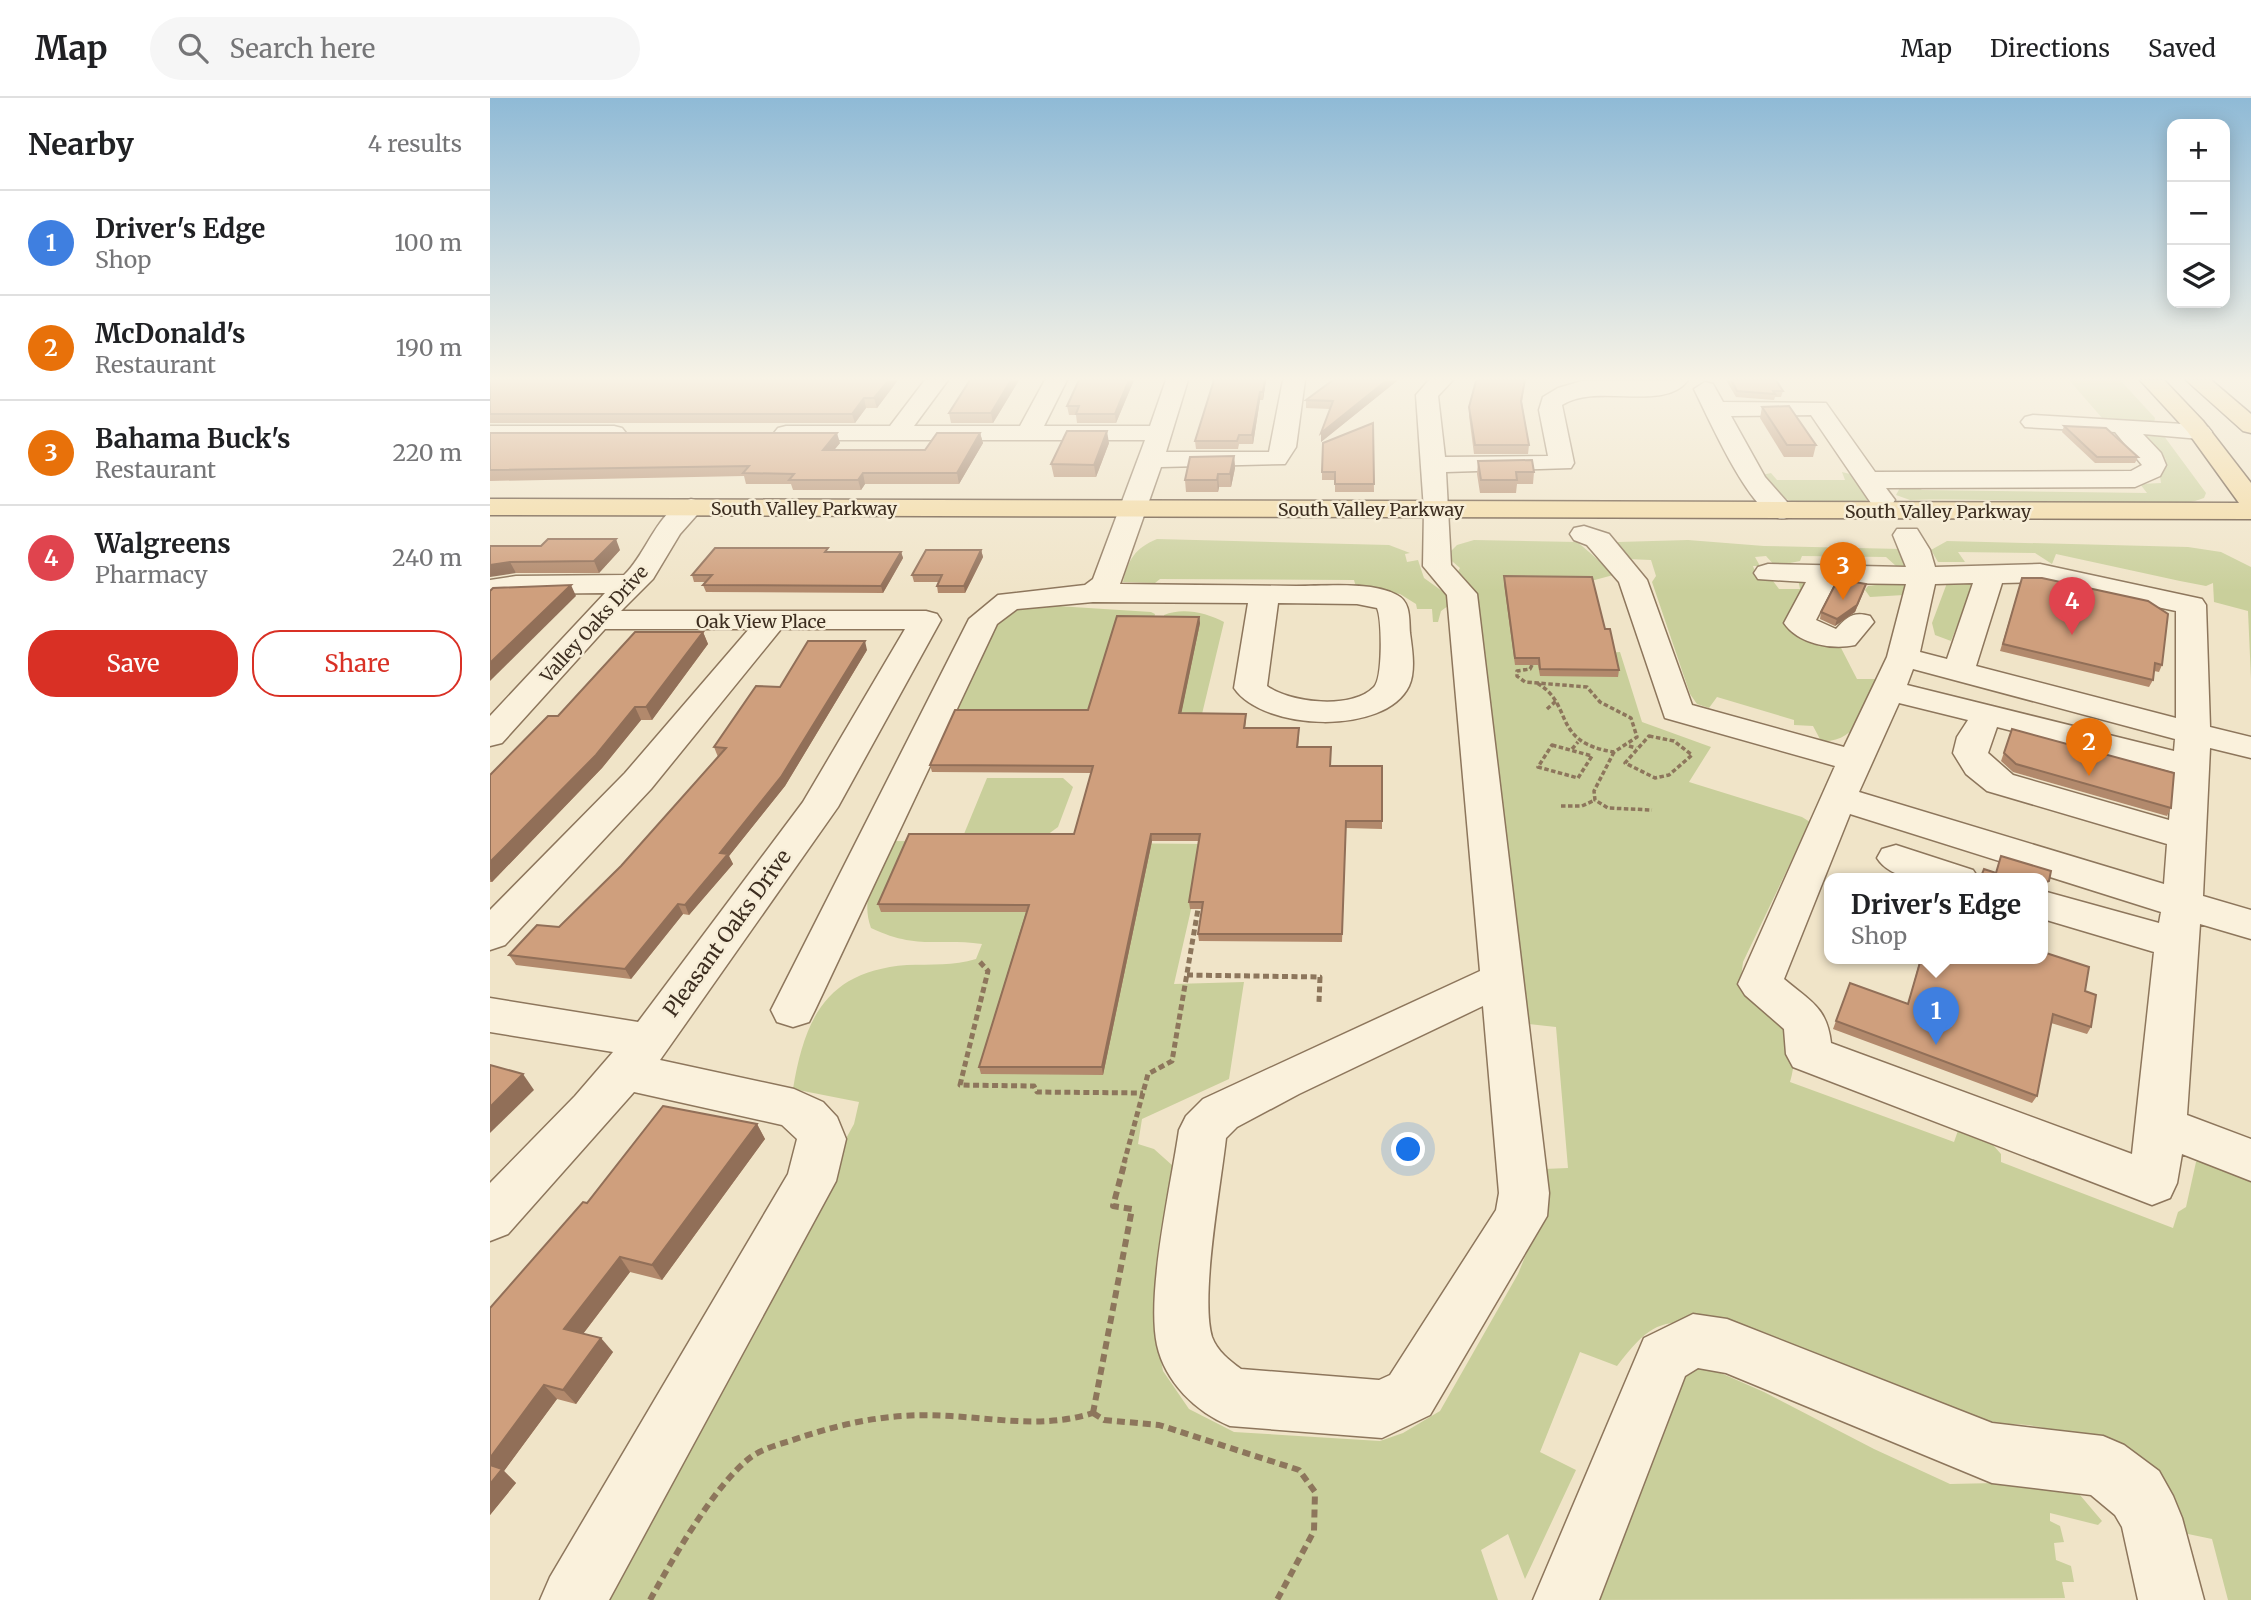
<!DOCTYPE html>
<html lang="en">
<head>
<meta charset="utf-8">
<style>
  :root { --surface:#fff; --page:#f6f6f6; --text:#202124; --muted:#757577; --line:#e0e0e0; --accent:#d93025 }
  body { margin:0; font-family:Merriweather,serif; background:var(--page); color:var(--text) }
  .controls { position:absolute; right:21px; top:21px; display:grid; overflow:hidden; border-radius:14px; box-shadow:0 4px 18px #0003 }
  .controls button { width:63px; height:63px; display:grid; place-items:center; padding:0; border:0; border-bottom:2px solid var(--line); background:var(--surface); color:var(--text); font:35px sans-serif }
  .you { position:absolute; left:919px; top:1052px; width:24px; height:24px; margin:-18px; border:5px solid #fff; border-radius:50%; background:#1a73e8; box-shadow:0 0 0 10px #1a73e833 }
  .badge { display:grid; place-items:center; width:46px; height:46px; border-radius:50%; background:var(--accent); color:#fff; font-size:23px; font-weight:700 }
  .pin { position:absolute; translate:-50% -58px; filter:drop-shadow(0 2px 4px #0008) }
  .pin::after { content:''; position:absolute; top:37px; width:24px; height:21px; background:inherit; clip-path:polygon(0 0,100% 0,50% 100%) }
  .popup { position:absolute; left:1334px; top:775px; width:224px; height:91px; box-sizing:border-box; display:grid; place-content:center; border-radius:14px; background:var(--surface); filter:drop-shadow(0 2px 5px #0005); font-size:23px; white-space:nowrap; color:var(--muted) }
  .popup b { font-size:26px; color:var(--text) }
  .popup::after { content:''; position:absolute; left:50%; top:100%; margin-left:-14px; border:14px solid transparent; border-top-color:var(--surface) }
  .list { margin:0; padding:0; list-style:none }
  h2 { display:flex; justify-content:space-between; align-items:center; height:91px; margin:0; padding:0 28px; font-size:30px }
  h2 small { font-size:23px; font-weight:400; color:var(--muted) }
  .list li { display:grid; grid-template-columns:46px 1fr auto; gap:21px; align-items:center; box-sizing:border-box; height:105px; padding:0 28px; border-top:2px solid var(--line) }
  .list b { display:block; font-size:26px; white-space:nowrap }
  .list p { margin:0; font-size:23px; white-space:nowrap; color:var(--muted) }
  .list em { font-size:23px; font-style:normal; color:var(--muted) }
  .actions { display:flex; gap:14px; padding:21px 28px }
  .actions a { flex:1; padding:16px 0; border:2px solid var(--accent); border-radius:28px; text-align:center; font-size:24px; color:var(--accent) }
  .actions .main { background:var(--accent); color:#fff }
  .icon { flex:none; width:38px; height:38px; fill:none; stroke:currentColor; stroke-width:2; stroke-linecap:round; stroke-linejoin:round }
  .map { position:relative; flex:none; width:1761px; height:1502px; overflow:hidden }
  header { display:flex; align-items:center; gap:42px; box-sizing:border-box; height:98px; padding:0 35px; background:var(--surface); border-bottom:2px solid var(--line) }
  header strong { font-size:33px }
  nav { display:flex; gap:38px; margin-inline-start:auto; font-size:24px }
  .search { width:490px; height:63px; background:var(--page); display:flex; align-items:center; gap:18px; box-sizing:border-box; padding:0 24px; border-radius:38px; color:var(--muted); font-size:26px }
  main { display:flex }
  aside { flex:1; background:var(--surface) }
  .map>svg:first-child { display:block }
</style>
</head>
<body>
<header>
<strong>Map</strong>
<div class="search"><svg class="icon" aria-label="search" viewBox="0 0 24 24"><circle cx="10" cy="10" r="6"/><path d="M15 15l6 6"/></svg>Search here</div>
<nav><a>Map</a><a>Directions</a><a>Saved</a></nav>
</header>
<main>
<aside>
<h2>Nearby<small>4 results</small></h2>
<ul class="list">
<li><span class="badge" style="background:#3f7fe0">1</span><div><b>Driver's Edge</b><p>Shop</p></div><em>100 m</em></li>
<li><span class="badge" style="background:#e8710a">2</span><div><b>McDonald's</b><p>Restaurant</p></div><em>190 m</em></li>
<li><span class="badge" style="background:#e8710a">3</span><div><b>Bahama Buck's</b><p>Restaurant</p></div><em>220 m</em></li>
<li><span class="badge" style="background:#e0444e">4</span><div><b>Walgreens</b><p>Pharmacy</p></div><em>240 m</em></li>
</ul>
<div class="actions"><a class="main">Save</a><a>Share</a></div>
</aside>
<div class="map">
<svg width="1761" height="1502" viewBox="0 0 1761 1502">
  <rect width="100%" height="100%" fill="#f0e4c8"/>
  <!-- green -->
  <g fill="#c9cf9b">
    <polygon points="1579,282 1630,282 1665,320 1664,325 1613,321"/>
    <path d="M1671 334 1716 395 1714 400C1692 409 1664 405 1640 405 1566 405 1493 400 1420 402L1406 397 1411 388 1424 385 1432 392 1657 395 1650 386 1671 385 1668 365 1676 361 1657 350 1655 336Z"/>
    <path d="M1352 374 1364 377 1379 401C1365 411 1312 409 1296 401 1287 396 1277 385 1272 377L1281 375 1287 382H1355Z"/>
    <path d="M667 441 899 447 920 455 915 456 917 464 928 462 934 480 959 498 958 508 951 513 948 524H943L942 511H927L926 506 910 496 866 489 864 482 670 481 665 485 633 484C638 462 645 450 667 441Z"/>
    <path d="M984 442 1087 444C1102 455 1111 467 1127 476L1101 483 1028 561 1130 554 1152 624 1221 649 1199 684 1312 719 1320 724 1253 864 1251 880C1282 914 1315 934 1300 984L1464 1044 1471 1024 1500 1035 1503 1047 1511 1056V1064L1683 1130 1688 1114 1696 1109 1706 1064 1721 1051 1761 1065V1502H1738L1722 1441 1674 1431C1661 1413 1634 1370 1618 1358 1577 1329 1531 1321 1483 1329L1227 1224C1169 1223 1163 1222 1127 1268L1090 1254 1050 1354 1086 1372 1035 1481 1018 1436 991 1452 1008 1502H101L364 1026 369 1004 303 991C315 918 338 873 417 867 442 866 463 868 486 861L492 846C448 840 427 852 381 830 369 798 389 772 403 743L716 746 684 886 754 884 739 981 652 1021 648 1046 664 1051 683 1068 666 1237 673 1273 699 1311 744 1334 890 1343 913 1335 950 1313 1028 1176 1052 1117 1054 1071 1078 1070 1066 929 1030 925 966 477 970 470 956 458 967 447Z"/>
    <path d="M1198 442 1274 448 1412 451 1421 468H1406L1396 459 1312 458 1310 463 1285 468 1276 458 1265 459 1270 468H1263L1268 481 1283 483 1289 491H1310L1308 481 1318 485 1302 521 1350 548 1367 581H1385C1374 610 1369 645 1331 643L1323 628 1304 627V622L1227 599 1219 610 1207 606 1200 596 1162 484 1166 478 1161 462 1137 461 1124 450 1128 444Z"/>
    <polygon points="1457,443 1698,449 1731,454 1761,469 1761,581 1758,513 1724,504 1723,485 1716,488 1690,483 1566,456 1562,466 1545,455 1468,454 1475,464 1448,464 1441,452"/>
    <polygon points="1476,481 1484,486 1461,543 1445,537 1442,525 1457,485"/>
    <polygon points="1410,484 1419,487 1414,497 1380,499 1375,492 1378,488"/>
    <path d="M568 506 567 508 661 514 665 516 663 526 675 523 674 517C693 509 717 515 734 524L712 616 602 622 460 620 503 525 526 508Z"/>
    <polygon points="497,680 573,680 583,689 568,729 557,737 474,736"/>
    <polygon points="1217,1269 1274,1294 1384,1351 1460,1386 1506,1385 1584,1390 1612,1423 1608,1427 1560,1415 1560,1423 1570,1428 1574,1444 1564,1445 1566,1462 1581,1468 1584,1484 1572,1484 1575,1500 1095,1502 1194,1274"/>
  </g>
  <g fill="none" stroke-linecap="round" stroke-linejoin="round">
    <!-- minor casing -->
    <g stroke="#8d765c" stroke-width="3">
      <g id="minor">
        <path d="M435 282H458L424 328H530L555 282H577L554 328H660L676 282H698L676 354H779L793 282H815L806 349 795 366 671 369 630 486C689 487 748 487 806 488 834 488 883 483 907 497 921 504 919 521 920 535 922 550 926 573 919 588 895 638 773 633 744 590L758 505 603 504 527 511 507 526 325 912 319 924 303 929 287 924 281 912 479 521 508 497 595 487 603 481 655 342H296L288 340 284 335 288 330 296 328H400ZM788 505 867 506 887 510C892 521 893 580 884 589 862 612 800 605 777 588Z"/>
        <path d="M939 282H963L948 298 955 359 1058 358 1049 312 1053 299 1068 290 1092 283 1198 282C1174 315 1107 284 1072 307L1084 365 1081 370 956 374 961 467 987 496 1059 1095 1057 1118 940 1317 892 1340 740 1328C706 1314 675 1284 667 1247 656 1194 681 1088 689 1032L696 1018 713 1001 990 873 957 497 933 468 934 412 926 297ZM993 908 1009 1095 1006 1112 900 1277 889 1282 751 1271C740 1263 727 1253 722 1239 710 1199 731 1086 736 1040L747 1029 809 996Z"/>
        <path d="M1215 284 1223 286 1233 304 1336 305 1385 374 1641 373 1652 367 1625 334 1535 329 1531 324 1535 319 1543 317 1710 327 1718 329 1722 334 1718 339 1710 341 1653 336 1671 355 1676 367 1670 378 1645 389 1396 390 1405 402 1401 408H1383L1321 317 1241 318 1275 379 1305 413 1301 419C1296 420 1291 422 1285 419 1257 408 1218 319 1204 291Z"/>
        <polygon points="0,328 124,328 132,330 136,335 132,340 124,342 0,342"/>
        <path d="M201 401 210 403 214 409 190 436 163 481 131 513H436L447 516 451 522 348 709 170 962 304 991 333 1004 347 1019 356 1041 346 1083 119 1502H50L60 1479 298 1076 307 1041 292 1027 144 994 18 1136 0 1143V1085L85 998 123 954 0 934V900L148 924 313 704 415 531H291L161 691 15 847 0 852V812L135 675 259 531H115L12 645 0 648V618L115 495 26 496 0 500V482L26 478 134 477C157 456 168 409 201 401Z"/>
        <path d="M1094 428 1119 436 1157 482 1202 607 1354 649 1397 559 1416 486 1345 485 1326 522 1346 531C1357 519 1363 513 1380 518L1384 524 1365 547C1342 552 1308 546 1294 525L1316 484 1268 481 1264 475 1268 469 1278 466 1416 469 1403 437 1407 431H1427L1440 452 1445 469 1550 466 1712 501 1716 507 1720 629 1761 639V660L1720 650 1713 798 1761 812V841L1710 826 1697 1017 1761 1041V1083L1692 1056 1687 1085 1680 1100 1662 1107 1303 969 1296 956 1294 931 1255 897 1248 886 1345 668 1175 620 1129 484 1097 447 1084 442 1080 436 1084 430ZM1550 484 1686 513V620L1486 568 1512 485ZM1483 485 1457 561 1430 554 1445 486ZM1423 571 1685 641 1684 653 1417 587ZM1409 605 1478 622 1467 639 1463 655 1476 676 1497 693 1677 746 1674 786 1369 694ZM1507 629 1683 674 1679 722 1523 677 1498 655ZM1360 716 1671 814 1669 825 1553 793V821L1664 854 1642 1056 1341 945C1337 909 1320 903 1294 881Z"/>
        <path d="M1406 747 1483 772 1489 781C1459 781 1405 789 1387 760L1392 751Z"/>
        <polygon points="1203,1216 1237,1221 1502,1325 1613,1338 1634,1347 1669,1373 1683,1398 1692,1420 1714,1502 1648,1502 1632,1429 1625,1417 1601,1397 1502,1385 1236,1275 1208,1270 1195,1278 1109,1502 1043,1502 1154,1240"/>
      </g>
    </g>
    <!-- major casing -->
    <g stroke="#5b4430" stroke-width="3">
      <g id="major">
        <polygon points="1650,282 1674,282 1713,323 1761,385 1761,421 0,417 0,401 1749,405 1697,333"/>
        <polygon points="1696,282 1721,282 1761,316 1761,335 1753,333"/>
      </g>
    </g>
    <!-- path-far2 -->
    <g stroke="#8d765c" stroke-width="3.5" stroke-dasharray="4.5 2.5" stroke-linecap="butt">
      <path d="M1042 567 1040 571 1027 573V578L1035 584 1097 589 1110 604 1141 620 1147 639 1124 654C1060 644 1085 607 1047 585"/>
      <polyline points="1057,611 1066,603"/>
      <polygon points="1159,638 1184,643 1202,657 1179,677 1165,680 1135,665"/>
      <polygon points="1062,647 1102,658 1088,680 1048,669"/>
      <polyline points="1139,648 1146,650"/>
      <polyline points="1082,651 1088,644"/>
      <polyline points="1124,654 1104,693 1105,702 1118,710 1162,712"/>
      <polyline points="1071,708 1092,708 1105,702"/>
    </g>
    <!-- path-far1 -->
    <g stroke="#8d765c" stroke-width="5" stroke-dasharray="6 3.5" stroke-linecap="butt">
      <polyline points="490,864 498,873 470,987 544,988 547,994 653,995"/>
      <polyline points="697,877 830,879 829,904"/>
      <polyline points="634,1065 658,976 682,963 708,811"/>
    </g>
    <!-- path -->
    <g stroke="#8d765c" stroke-width="6" stroke-dasharray="8 5" stroke-linecap="butt">
      <polyline points="603,1315 642,1111 623,1108 635,1063"/>
      <polyline points="603,1315 614,1322 669,1327 809,1372 825,1394 824,1433 787,1502"/>
      <path d="M160 1502C182 1462 225 1386 261 1359 272 1351 287 1347 300 1343 354 1324 404 1314 461 1318 509 1321 556 1330 603 1315"/>
    </g>
    <!-- minor -->
    <use href="#minor" fill="#faf1dc" fill-rule="evenodd"/>
    <!-- major -->
    <use href="#major" fill="#f3d9a0" fill-rule="evenodd"/>
  </g>
  <!-- wall -->
  <g fill="#b2896c">
    <polygon points="0,282 408,282 387,310 376,310 365,325 0,325"/>
    <polygon points="480,282 529,282 503,325 461,325 459,315"/>
    <polygon points="589,282 644,282 626,325 587,325 586,317 579,317 577,308"/>
    <polygon points="776,282 773,302 770,302 763,346 749,346 748,351 706,351 705,343"/>
    <polygon points="843,282 908,282 831,344 840,311 816,310 816,302"/>
    <polygon points="1035,282 1032,304 1039,347 1038,356 984,356 979,318 979,309"/>
    <polygon points="1236,282 1286,282 1293,293 1291,299 1285,299 1284,302 1246,299"/>
    <polygon points="1272,309 1326,347 1323,359 1294,359 1270,320"/>
    <polygon points="883,325 884,394 845,394 845,382 832,382 832,374"/>
    <polygon points="1574,328 1648,359 1645,365 1605,365 1572,334"/>
    <polygon points="0,335 350,345 344,352 435,352 490,335 493,345 469,386 375,386 371,392 303,392 301,386 256,386 254,378 0,383"/>
    <polygon points="619,345 606,379 564,379 561,366"/>
    <polygon points="744,358 745,370 741,389 729,389 728,394 696,394 695,382"/>
    <polygon points="988,363 1044,374 1043,386 1027,386 1026,395 990,395 987,376"/>
    <polygon points="0,448 130,452 109,475 26,475"/>
    <polygon points="491,452 493,459 475,495 448,495 447,488 449,484 424,484 422,477"/>
    <polygon points="339,454 411,454 413,460 393,495 216,494 213,487 216,484 204,484 202,477"/>
    <polygon points="1014,478 1115,531 1129,572 1128,579 1050,578 1048,567 1025,567 1014,485"/>
    <polygon points="1532,480 1672,567 1669,574 1664,573 1663,582 1659,589 1510,553"/>
    <polygon points="1374,493 1365,514 1345,528 1330,521 1331,514"/>
    <polygon points="709,519 710,525 691,615 756,623 755,630 809,638 808,649 841,649 840,668 892,668 892,731 856,730 852,844 709,843 708,836 712,811 700,811 699,804 709,743 662,743 613,977 491,976 489,969 536,814 391,814 388,806 584,736 601,675 442,674 440,667 598,612"/>
    <polygon points="213,534 218,546 162,622 151,622 112,670 2,784 0,784 0,677 68,618"/>
    <polygon points="377,552 295,688 239,758 243,766 199,817 193,816 141,881 26,867 19,857 69,829 131,768 228,659 224,649 290,589"/>
    <polygon points="1522,631 1681,710 1677,718 1523,674 1511,663"/>
    <polygon points="1430,861 1553,861 1595,893 1601,929 1597,936 1561,925 1547,998 1542,1005 1343,931 1360,885 1418,906"/>
    <polygon points="267,1026 275,1041 172,1182 140,1174 93,1236 123,1254 86,1306 67,1301 14,1373 26,1385 0,1417 0,1210"/>
  </g>
  <!-- shaded-wall -->
  <g fill="#916f58">
    <polygon points="399,282 408,282 387,310 384,300"/>
    <polygon points="521,282 529,282 503,325 501,315"/>
    <polygon points="639,282 644,282 626,325 625,316"/>
    <polygon points="775,282 776,282 773,302 773,294"/>
    <polygon points="897,282 908,282 831,344 831,335"/>
    <polygon points="770,294 770,302 763,346 762,337"/>
    <polygon points="374,300 376,310 365,325 362,316"/>
    <polygon points="617,333 619,345 606,379 604,367"/>
    <polygon points="347,335 350,345 336,362 333,352"/>
    <polygon points="490,335 493,345 469,386 467,375"/>
    <polygon points="744,358 745,370 741,389 740,376"/>
    <polygon points="373,375 375,386 371,392 368,382"/>
    <polygon points="728,376 729,389 728,394 727,382"/>
    <polygon points="126,441 130,452 109,475 104,463"/>
    <polygon points="491,452 493,459 475,495 474,488"/>
    <polygon points="411,454 413,460 393,495 391,488"/>
    <polygon points="20,464 26,475 0,479 0,467"/>
    <polygon points="1376,486 1365,514 1345,528 1347,521"/>
    <polygon points="81,487 86,498 0,583 0,565"/>
    <polygon points="709,519 710,525 690,622 689,615"/>
    <polygon points="213,534 218,546 162,622 156,609"/>
    <polygon points="375,543 377,552 295,688 239,758 243,766 199,817 195,807"/>
    <polygon points="145,609 151,622 112,670 2,784 0,781 0,764"/>
    <polygon points="661,736 662,743 613,977 612,969"/>
    <polygon points="188,806 193,816 141,881 135,871"/>
    <polygon points="33,976 44,992 0,1035 0,1009"/>
    <polygon points="267,1026 275,1041 172,1182 162,1167"/>
    <polygon points="130,1159 140,1174 86,1245 74,1231"/>
    <polygon points="111,1240 123,1254 86,1306 73,1292"/>
    <polygon points="54,1287 67,1301 14,1373 26,1385 0,1417 0,1360"/>
  </g>
  <!-- building -->
  <g fill="#cf9f7d" stroke="#916f58" stroke-width="2">
    <polygon points="0,282 399,282 384,300 374,300 362,316 0,316"/>
    <polygon points="480,282 521,282 501,315 459,315"/>
    <polygon points="589,282 639,282 625,316 586,316 589,308 577,308"/>
    <polygon points="724,282 775,282 773,294 770,294 762,337 749,337 747,343 705,343"/>
    <polygon points="843,282 897,282 831,335 843,303 816,302"/>
    <polygon points="987,282 1035,282 1031,303 1039,347 985,347 979,309 986,283"/>
    <polygon points="1241,282 1286,282 1293,293 1283,293 1285,296 1247,293"/>
    <polygon points="1299,308 1326,347 1297,347 1272,309"/>
    <polygon points="883,325 884,386 845,386 845,374 832,374 833,345"/>
    <polygon points="1574,328 1616,330 1648,359 1607,359"/>
    <polygon points="577,333 617,333 604,367 561,366"/>
    <polygon points="0,335 347,335 333,352 435,352 447,335 490,335 467,375 373,375 368,382 299,382 304,376 253,375 259,368 0,372"/>
    <polygon points="744,358 740,376 728,376 727,382 695,382 700,359"/>
    <polygon points="1042,362 1044,374 1026,374 1027,382 991,382 988,363"/>
    <polygon points="58,441 126,441 104,463 20,464 0,467 0,448 51,448"/>
    <polygon points="225,450 338,450 335,454 411,454 391,488 213,487 222,477 202,477"/>
    <polygon points="436,452 491,452 474,488 447,488 452,477 422,477"/>
    <polygon points="1014,478 1102,479 1115,531 1120,531 1129,572 1050,571 1049,560 1025,560"/>
    <polygon points="1532,480 1552,480 1658,503 1678,516 1672,567 1665,565 1663,582 1513,546"/>
    <polygon points="1348,481 1376,486 1367,507 1347,521 1331,514"/>
    <polygon points="81,487 0,565 0,493 3,490"/>
    <polygon points="627,518 709,519 689,615 756,616 754,630 809,630 807,649 841,649 840,668 892,668 892,723 856,723 852,836 708,836 713,804 699,804 710,736 661,736 612,969 489,969 539,807 388,806 419,736 584,736 603,668 440,667 465,612 598,612"/>
    <polygon points="145,534 213,534 156,609 145,609 106,657 0,764 0,677 58,618 68,618"/>
    <polygon points="318,543 375,543 291,679 230,755 238,756 195,807 188,806 135,871 19,857 47,827 69,829 131,768 236,650 224,649 266,588 290,589"/>
    <polygon points="1522,631 1684,675 1681,710 1526,666 1514,655"/>
    <polygon points="1511,758 1561,773 1559,783 1554,785 1554,810 1553,816 1553,781 1454,781 1455,777 1492,776 1494,771 1506,775"/>
    <polygon points="1553,854 1599,869 1595,893 1606,897 1601,929 1563,916 1547,998 1346,923 1360,885 1418,906 1431,861 1553,861"/>
    <polygon points="0,967 33,976 0,1009"/>
    <polygon points="173,1008 267,1026 162,1167 130,1159 74,1231 111,1240 73,1292 54,1287 0,1360 0,1210 93,1104 97,1105"/>
    <polygon points="0,1367 12,1371 0,1386"/>
  </g>
  <!-- sky -->
  <linearGradient id="sky" x2="0" y2="1"><stop stop-color="#8fbad6"/><stop offset="0.57" stop-color="#f8f3e6"/><stop offset="1" stop-color="#f8f3e6" stop-opacity="0"/></linearGradient>
  <rect width="1761" height="493" fill="url(#sky)"/>
  <g text-anchor="middle" dominant-baseline="central" stroke-width="5" stroke-linejoin="round" paint-order="stroke">
    <!-- far-street labels -->
    <g font-size="18" fill="#3d2e20" stroke="#f7eed8">
      <text x="314" y="410">South Valley Parkway</text>
      <text x="881" y="411">South Valley Parkway</text>
      <text x="1448" y="413">South Valley Parkway</text>
      <text x="271" y="523">Oak View Place</text>
      <text transform="translate(104 526) rotate(-48)">Valley Oaks Drive</text>
    </g>
    <!-- street labels -->
    <g font-size="21" fill="#3d2e20" stroke="#f7eed8">
      <text transform="translate(237 835) rotate(-54)">Pleasant Oaks Drive</text>
    </g>
  </g>
</svg>
<div class="controls">
<button>+</button>
<button>−</button>
<button><svg class="icon" aria-label="layers" viewBox="0 0 24 24"><path d="M12 4l9 5-9 5-9-5zM3 14l9 5 9-5"/></svg></button>
</div>
<div class="you"></div>
<div class="pin badge" style="left:1446px;top:947px;background:#3f7fe0">1</div>
<div class="popup"><b>Driver's Edge</b>Shop</div>
<div class="pin badge" style="left:1599px;top:678px;background:#e8710a">2</div>
<div class="pin badge" style="left:1353px;top:502px;background:#e8710a">3</div>
<div class="pin badge" style="left:1582px;top:537px;background:#e0444e">4</div>
</div>
</main>
</body>
</html>
